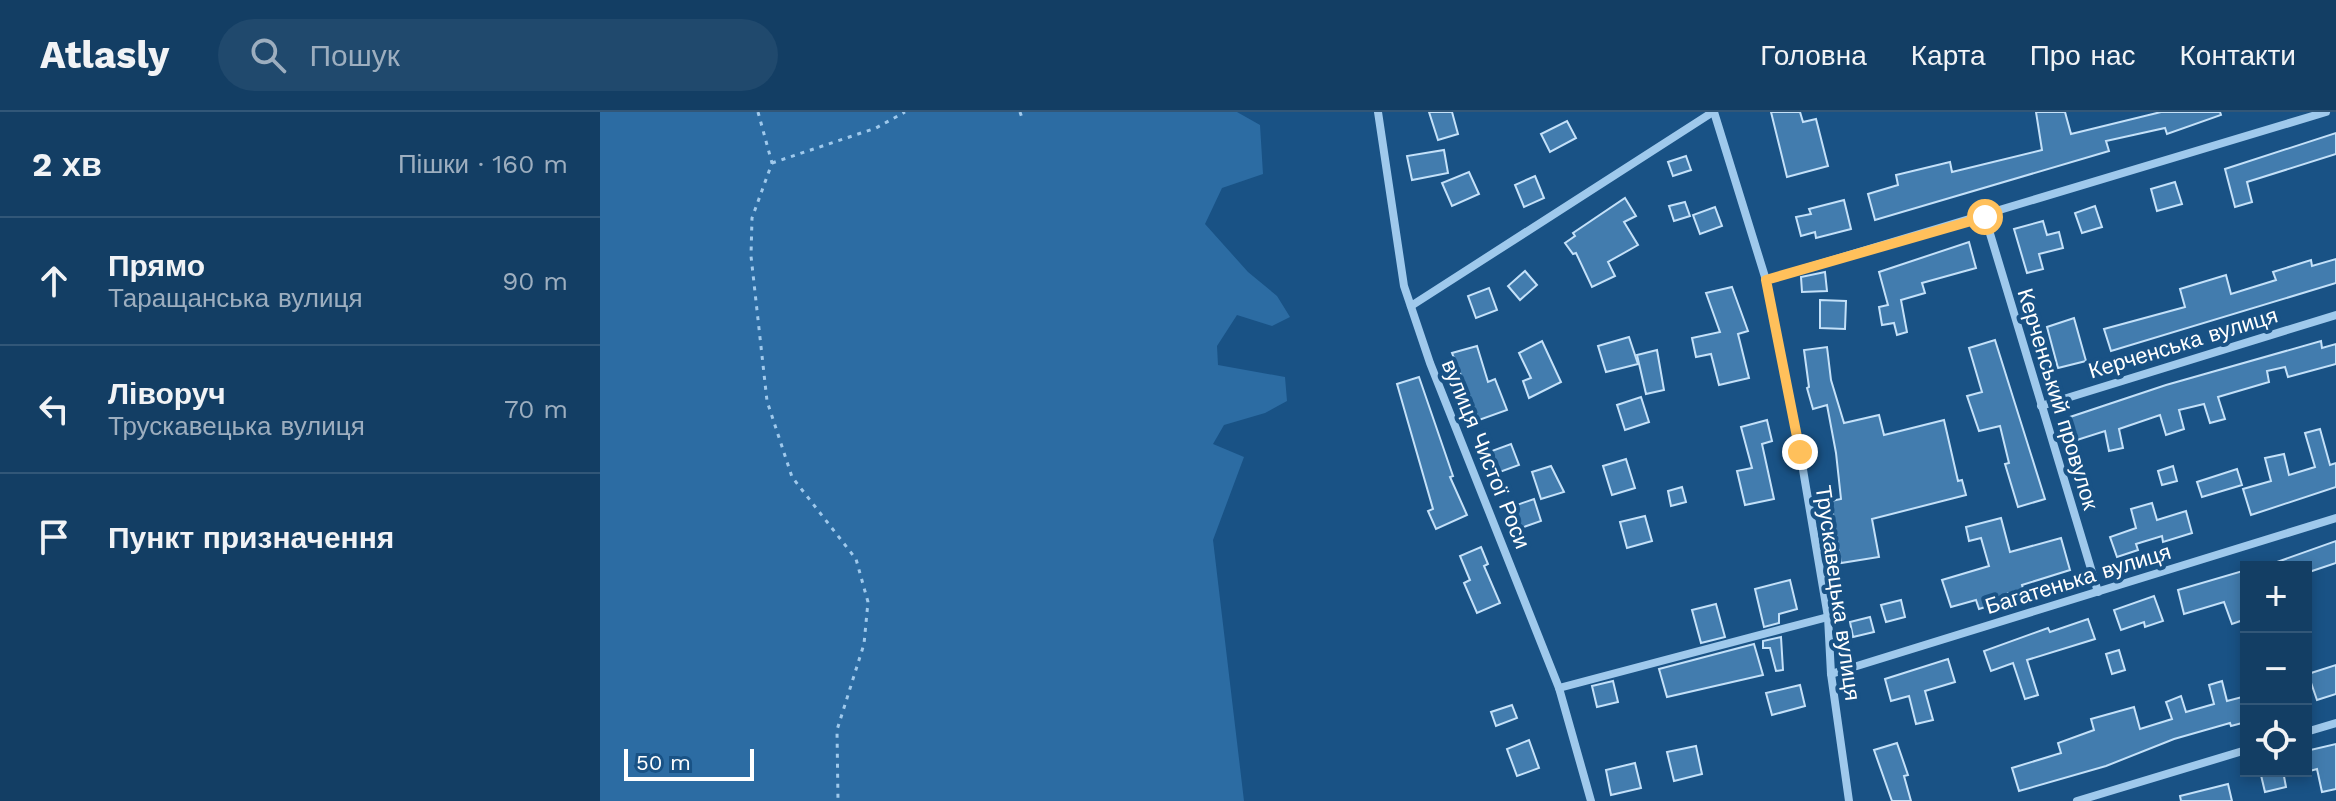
<!DOCTYPE html>
<html lang="uk">
<head>
<meta charset="utf-8">
<style>
  :root { --surface:#133e64; --page:#20496d; --text:#f1f3f6; --muted:#9daebf; --line:#325778 }
  body { margin:0; font-family:"Work Sans",sans-serif; background:var(--page); color:var(--text) }
  .controls { position:absolute; right:24px; bottom:24px; display:grid; overflow:hidden; border-radius:0px; box-shadow:0 4px 12px #0003 }
  .controls button { width:72px; height:72px; display:grid; place-items:center; padding:0; border:0; border-bottom:2px solid var(--line); background:var(--surface); color:var(--text); font:40px sans-serif }
  .scale { position:absolute; left:24px; bottom:20px; width:130px; box-sizing:border-box; padding-left:8px; border:4px solid #fff; border-top:0; font-size:22px; line-height:28px; white-space:nowrap; color:#fff; -webkit-text-stroke:6px #195285; paint-order:stroke }
  .stop { position:absolute; width:24px; height:24px; margin:-18px; border:6px solid #ffc05b; border-radius:50%; background:#fff }
  .stop.end { background:#ffc05b; border-color:#fff; box-shadow:0 2px 8px #0008 }
  .list { margin:0; padding:0; list-style:none }
  h2 { display:flex; justify-content:space-between; align-items:center; height:104px; margin:0; padding:0 32px; font-size:34px }
  h2 small { font-size:26px; font-weight:400; color:var(--muted) }
  .list li { display:grid; grid-template-columns:52px 1fr auto; gap:24px; align-items:center; box-sizing:border-box; height:128px; padding:0 32px; border-top:2px solid var(--line) }
  .list b { display:block; font-size:30px; white-space:nowrap }
  .list p { margin:0; font-size:26px; white-space:nowrap; color:var(--muted) }
  .list em { font-size:26px; font-style:normal; color:var(--muted) }
  .icon { flex:none; width:44px; height:44px; fill:none; stroke:currentColor; stroke-width:2; stroke-linecap:round; stroke-linejoin:round }
  .map { position:relative; flex:none; width:1736px; height:689px; overflow:hidden }
  header { display:flex; align-items:center; gap:48px; box-sizing:border-box; height:112px; padding:0 40px; background:var(--surface); border-bottom:2px solid var(--line) }
  header strong { font-size:38px }
  nav { display:flex; gap:44px; margin-inline-start:auto; font-size:28px }
  .search { width:560px; height:72px; background:var(--page); display:flex; align-items:center; gap:20px; box-sizing:border-box; padding:0 28px; border-radius:44px; color:var(--muted); font-size:30px }
  main { display:flex }
  aside { flex:1; background:var(--surface) }
  .map>svg:first-child { display:block }
</style>
</head>
<body>
<header>
<strong>Atlasly</strong>
<div class="search"><svg class="icon" aria-label="search" viewBox="0 0 24 24"><circle cx="10" cy="10" r="6"/><path d="M15 15l6 6"/></svg>Пошук</div>
<nav><a>Головна</a><a>Карта</a><a>Про нас</a><a>Контакти</a></nav>
</header>
<main>
<aside>
<h2>2 хв<small>Пішки · 160 m</small></h2>
<ul class="list">
<li><svg class="icon" aria-label="ahead" viewBox="0 0 24 24"><path d="M12 20V5M6 11l6-6 6 6"/></svg><div><b>Прямо</b><p>Таращанська вулиця</p></div><em>90 m</em></li>
<li><svg class="icon" aria-label="left" viewBox="0 0 24 24"><path d="M17 20v-9H6M10 6l-5 5 5 5"/></svg><div><b>Ліворуч</b><p>Трускавецька вулиця</p></div><em>70 m</em></li>
<li><svg class="icon" aria-label="arrive" viewBox="0 0 24 24"><path d="M6 21V4h12l-3 4 3 4H6"/></svg><div><b>Пункт призначення</b></div></li>
</ul>
</aside>
<div class="map">
<svg width="1736" height="689" viewBox="0 0 1736 689">
  <rect width="100%" height="100%" fill="#195285"/>
  <!-- green -->
  <polygon fill="#2c6ca3" points="0,0 637,0 660,13 663,62 622,76 605,112 648,160 677,184 690,205 672,214 637,203 617,234 618,253 685,265 687,289 665,301 624,313 613,332 644,345 613,428 644,689 0,689"/>
  <!-- building -->
  <g fill="#427cae" stroke="#c4e1f9" stroke-width="2">
    <polygon points="829,0 852,0 858,22 838,28"/>
    <polygon points="1171,0 1200,0 1203,10 1216,7 1228,54 1187,65"/>
    <polygon points="1436,0 1465,0 1471,22 1561,0 1620,0 1621,3 1567,22 1565,16 1506,29 1509,39 1275,108 1268,82 1298,73 1296,63 1350,50 1352,60 1442,38"/>
    <polygon points="967,9 976,26 950,40 941,22"/>
    <polygon points="1736,21 1736,42 1647,70 1652,90 1635,95 1625,57"/>
    <polygon points="844,38 848,61 812,68 807,44"/>
    <polygon points="1086,44 1091,58 1073,64 1068,50"/>
    <polygon points="869,60 879,82 852,94 842,71"/>
    <polygon points="935,64 944,86 924,95 915,73"/>
    <polygon points="1575,70 1582,92 1557,99 1551,77"/>
    <polygon points="1025,86 1036,104 1024,110 1038,133 1008,150 1015,164 992,175 976,141 973,142 965,131 975,124 973,121"/>
    <polygon points="1244,88 1251,117 1216,126 1215,120 1201,124 1196,105 1211,102 1209,97"/>
    <polygon points="1085,90 1090,104 1074,109 1069,94"/>
    <polygon points="1495,94 1502,115 1482,121 1475,101"/>
    <polygon points="1115,95 1122,114 1100,122 1093,103"/>
    <polygon points="1443,109 1447,123 1459,120 1463,136 1439,142 1443,157 1427,161 1414,117"/>
    <polygon points="1369,130 1376,156 1322,171 1325,181 1301,188 1307,220 1297,223 1294,211 1282,213 1279,195 1288,193 1279,160"/>
    <polygon points="1736,147 1736,171 1511,239 1504,217 1585,195 1580,177 1626,163 1631,182 1676,168 1673,160 1711,148 1712,154"/>
    <polygon points="925,159 937,173 920,188 908,174"/>
    <polygon points="1225,160 1227,179 1202,180 1201,165"/>
    <polygon points="1132,175 1148,219 1138,222 1149,266 1119,273 1111,242 1096,245 1092,226 1120,220 1106,181"/>
    <polygon points="889,176 897,198 876,206 868,184"/>
    <polygon points="1220,188 1246,189 1245,217 1220,216"/>
    <polygon points="1474,206 1486,249 1458,256 1447,215"/>
    <polygon points="1029,225 1038,252 1006,260 998,234"/>
    <polygon points="1395,228 1445,387 1418,395 1405,352 1409,351 1400,314 1379,319 1367,284 1382,280 1369,236"/>
    <polygon points="942,229 961,270 929,286 923,269 931,266 919,241"/>
    <polygon points="1721,229 1722,236 1736,232 1736,252 1688,265 1685,255 1667,259 1669,270 1618,285 1625,307 1610,311 1604,292 1579,298 1584,317 1566,323 1560,303 1519,317 1523,336 1509,339 1505,319 1477,328 1470,305 1566,273"/>
    <polygon points="877,234 888,270 895,267 907,298 879,308 852,241"/>
    <polygon points="1227,235 1231,268 1244,311 1279,303 1284,323 1344,308 1358,369 1362,368 1366,383 1272,407 1279,445 1241,451 1231,389 1241,387 1236,341 1227,293 1213,297 1207,276 1209,275 1204,238"/>
    <polygon points="1057,238 1064,278 1046,282 1037,243"/>
    <polygon points="819,265 853,364 850,365 867,403 836,417 828,399 833,397 797,272"/>
    <polygon points="1041,285 1049,310 1025,318 1017,293"/>
    <polygon points="1167,308 1172,329 1162,332 1174,387 1145,393 1137,359 1152,356 1141,315"/>
    <polygon points="1720,317 1730,353 1736,351 1736,375 1651,403 1643,377 1671,369 1665,346 1684,342 1689,363 1715,355 1705,321"/>
    <polygon points="911,332 919,353 897,361 889,340"/>
    <polygon points="1026,347 1035,376 1012,383 1003,354"/>
    <polygon points="951,354 964,380 941,387 932,360"/>
    <polygon points="1573,354 1577,369 1562,373 1558,359"/>
    <polygon points="1637,357 1642,373 1602,385 1597,370"/>
    <polygon points="1082,375 1086,390 1071,394 1068,379"/>
    <polygon points="934,387 941,409 918,417 911,395"/>
    <polygon points="1552,391 1557,408 1586,399 1592,421 1563,430 1562,424 1536,432 1538,438 1517,445 1510,425 1536,416 1531,397"/>
    <polygon points="1045,404 1052,429 1027,436 1020,410"/>
    <polygon points="1401,406 1410,440 1461,426 1470,458 1422,473 1423,477 1390,487 1392,493 1379,497 1376,488 1351,495 1342,468 1389,454 1381,426 1369,429 1366,415"/>
    <polygon points="1736,429 1736,451 1706,461 1706,455 1663,455"/>
    <polygon points="881,435 888,452 884,454 900,491 877,501 864,471 870,468 860,444"/>
    <polygon points="1646,458 1646,507 1632,512 1624,490 1584,502 1578,478"/>
    <polygon points="1190,468 1197,497 1179,502 1179,511 1164,515 1155,477"/>
    <polygon points="1554,484 1563,509 1545,515 1544,510 1521,518 1514,498"/>
    <polygon points="1301,488 1305,505 1286,510 1281,493"/>
    <polygon points="1116,492 1125,525 1101,531 1092,498"/>
    <polygon points="1270,505 1274,520 1253,525 1250,510"/>
    <polygon points="1488,507 1495,527 1427,548 1438,583 1425,587 1413,551 1391,559 1384,539 1448,516 1450,520"/>
    <polygon points="1181,525 1183,558 1176,559 1170,536 1163,536 1163,529"/>
    <polygon points="1154,532 1163,563 1067,585 1059,557"/>
    <polygon points="1519,538 1525,558 1512,562 1506,542"/>
    <polygon points="1348,547 1355,570 1325,579 1333,608 1316,612 1309,584 1291,589 1285,567"/>
    <polygon points="1736,553 1736,582 1717,588 1708,562"/>
    <polygon points="1013,569 1018,590 997,595 992,574"/>
    <polygon points="1622,569 1627,589 1646,584 1646,610 1631,614 1630,611 1574,627 1506,654 1419,679 1412,656 1461,641 1458,631 1494,618 1491,607 1534,595 1540,617 1572,607 1566,590 1581,584 1586,600 1614,592 1609,573"/>
    <polygon points="1200,573 1205,594 1172,603 1166,581"/>
    <polygon points="912,593 917,606 896,614 891,600"/>
    <polygon points="929,628 939,656 917,664 907,637"/>
    <polygon points="1297,631 1308,663 1304,664 1311,689 1292,689 1274,638"/>
    <polygon points="1736,632 1736,677 1722,680 1717,657 1706,660 1706,639"/>
    <polygon points="1096,634 1102,662 1074,669 1067,640"/>
    <polygon points="1035,651 1041,676 1011,683 1006,658"/>
    <polygon points="1660,659 1683,659 1686,675 1665,680"/>
    <polygon points="1628,672 1632,689 1581,689 1580,684"/>
  </g>
  <g fill="none" stroke-linecap="round" stroke-linejoin="round">
    <!-- path -->
    <g stroke="#9fc9ec" stroke-width="3" stroke-dasharray="4 6" stroke-linecap="butt">
      <polyline points="158,0 172,51 152,106 151,144 167,289 192,365 256,447 268,490 264,532 237,618 238,689"/>
      <polyline points="420,0 423,9"/>
      <polyline points="172,51 276,16 305,0"/>
    </g>
    <!-- street -->
    <g stroke="#9fc9ec" stroke-width="8">
      <polyline points="778,0 804,174 830,251 959,576 991,689"/>
      <polyline points="1114,0 1166,168 1200,340 1228,505 1231,562 1249,689"/>
      <polyline points="1385,105 1498,480"/>
      <polyline points="1166,168 1726,0"/>
      <polyline points="811,194 1113,0"/>
      <polyline points="1441,294 1736,203"/>
      <polyline points="1231,562 1736,406"/>
      <polyline points="959,576 1228,505"/>
      <polyline points="1706,620 1736,611"/>
      <polyline points="1477,689 1646,638"/>
    </g>
  </g>
  <g fill="none" stroke-linecap="round" stroke-linejoin="round">
    <!-- route -->
    <polyline stroke="#ffc05b" stroke-width="10" points="1200,340 1166,168 1385,105"/>
  </g>
  <g text-anchor="middle" dominant-baseline="central" stroke-width="8" stroke-linejoin="round" paint-order="stroke">
    <!-- street labels -->
    <g font-size="22" fill="#fff" stroke="#195285">
      <text transform="translate(1583 231) rotate(-17)">Керченська вулиця</text>
      <text transform="translate(1458 287) rotate(73)">Керченський провулок</text>
      <text transform="translate(886 342) rotate(68)">вулиця Чистої Роси</text>
      <text transform="translate(1478 467) rotate(-17)">Багатенька вулиця</text>
      <text transform="translate(1238 481) rotate(82)">Трускавецька вулиця</text>
    </g>
  </g>
</svg>
<div class="controls">
<button>+</button>
<button>−</button>
<button><svg class="icon" aria-label="locate" viewBox="0 0 24 24"><circle cx="12" cy="12" r="6"/><path d="M12 2v4M12 18v4M2 12h4M18 12h4"/></svg></button>
</div>
<div class="scale">50 m</div>
<div class="stop" style="left:1385px;top:105px"></div>
<div class="stop end" style="left:1200px;top:340px"></div>
</div>
</main>
</body>
</html>
